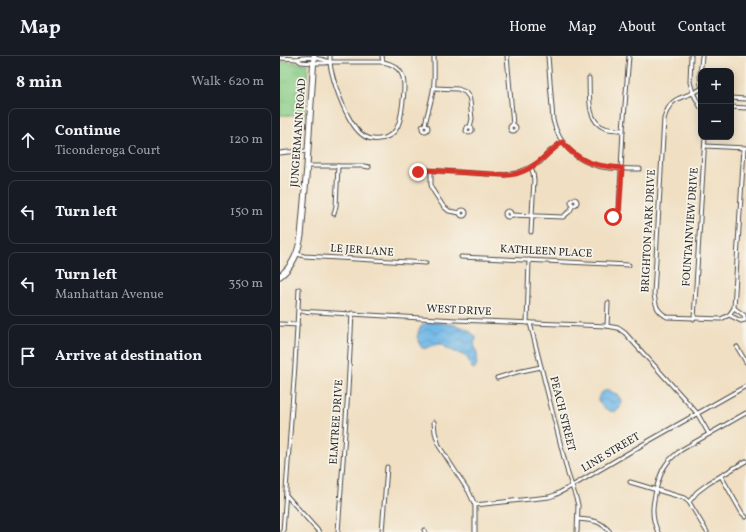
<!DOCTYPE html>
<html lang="en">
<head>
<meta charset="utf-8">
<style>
  :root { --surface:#171b24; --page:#20242c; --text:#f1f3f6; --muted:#9ea1a6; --line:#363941 }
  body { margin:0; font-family:Vollkorn,serif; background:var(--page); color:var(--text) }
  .controls { position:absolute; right:12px; top:12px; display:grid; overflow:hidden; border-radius:8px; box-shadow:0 2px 10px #0003 }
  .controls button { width:36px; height:36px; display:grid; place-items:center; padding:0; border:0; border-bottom:1px solid var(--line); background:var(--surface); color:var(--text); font:20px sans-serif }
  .stop { position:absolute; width:12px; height:12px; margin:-9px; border:3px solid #d93025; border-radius:50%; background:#fff }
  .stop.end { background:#d93025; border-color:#fff; box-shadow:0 1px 4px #0008 }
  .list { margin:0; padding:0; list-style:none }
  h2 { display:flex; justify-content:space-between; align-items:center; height:52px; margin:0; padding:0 16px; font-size:17px }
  h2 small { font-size:13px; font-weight:400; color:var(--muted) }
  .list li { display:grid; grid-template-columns:26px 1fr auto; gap:12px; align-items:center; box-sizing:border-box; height:64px; margin:0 8px 8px; padding:0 8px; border:1px solid var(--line); border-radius:8px }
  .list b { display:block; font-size:15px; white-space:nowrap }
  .list p { margin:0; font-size:13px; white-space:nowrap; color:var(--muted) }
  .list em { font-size:13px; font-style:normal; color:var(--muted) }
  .icon { flex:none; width:22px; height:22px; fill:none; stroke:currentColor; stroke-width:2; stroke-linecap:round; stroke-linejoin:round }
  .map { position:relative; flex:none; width:466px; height:476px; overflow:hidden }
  header { display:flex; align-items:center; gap:24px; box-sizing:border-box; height:56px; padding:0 20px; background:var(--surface); border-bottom:1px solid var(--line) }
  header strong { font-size:19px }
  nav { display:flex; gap:22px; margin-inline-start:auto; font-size:14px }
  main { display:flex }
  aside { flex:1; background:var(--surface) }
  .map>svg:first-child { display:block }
</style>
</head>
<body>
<header>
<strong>Map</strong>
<nav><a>Home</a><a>Map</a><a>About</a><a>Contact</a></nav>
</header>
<main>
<aside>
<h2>8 min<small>Walk · 620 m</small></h2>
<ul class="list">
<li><svg class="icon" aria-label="ahead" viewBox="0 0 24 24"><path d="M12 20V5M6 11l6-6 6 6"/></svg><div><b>Continue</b><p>Ticonderoga Court</p></div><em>120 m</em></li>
<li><svg class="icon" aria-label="left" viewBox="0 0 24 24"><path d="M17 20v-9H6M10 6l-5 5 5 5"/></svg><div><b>Turn left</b></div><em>150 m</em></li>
<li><svg class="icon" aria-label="left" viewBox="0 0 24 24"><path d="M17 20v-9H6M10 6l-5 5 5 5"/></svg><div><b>Turn left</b><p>Manhattan Avenue</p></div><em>350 m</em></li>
<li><svg class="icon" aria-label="arrive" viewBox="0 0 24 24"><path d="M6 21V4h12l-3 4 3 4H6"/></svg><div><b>Arrive at destination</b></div></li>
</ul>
</aside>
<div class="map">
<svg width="466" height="476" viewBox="0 0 466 476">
  <defs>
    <pattern id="grass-tufts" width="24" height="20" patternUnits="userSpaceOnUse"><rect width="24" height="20" fill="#86cc86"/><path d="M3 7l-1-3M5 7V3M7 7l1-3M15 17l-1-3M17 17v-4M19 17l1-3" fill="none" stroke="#74af74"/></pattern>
    <pattern id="water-waves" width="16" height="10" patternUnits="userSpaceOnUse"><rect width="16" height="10" fill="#6fb7e7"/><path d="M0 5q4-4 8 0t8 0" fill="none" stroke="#5b95bb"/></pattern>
  </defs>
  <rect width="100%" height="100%" fill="#f7f3e8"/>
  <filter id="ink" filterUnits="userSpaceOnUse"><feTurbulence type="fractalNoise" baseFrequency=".025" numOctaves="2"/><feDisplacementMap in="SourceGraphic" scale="8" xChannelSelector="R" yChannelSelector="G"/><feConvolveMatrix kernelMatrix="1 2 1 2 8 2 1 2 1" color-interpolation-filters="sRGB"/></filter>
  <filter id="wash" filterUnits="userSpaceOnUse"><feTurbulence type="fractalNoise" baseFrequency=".012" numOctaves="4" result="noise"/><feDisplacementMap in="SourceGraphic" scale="16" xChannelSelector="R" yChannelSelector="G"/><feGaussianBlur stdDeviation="0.9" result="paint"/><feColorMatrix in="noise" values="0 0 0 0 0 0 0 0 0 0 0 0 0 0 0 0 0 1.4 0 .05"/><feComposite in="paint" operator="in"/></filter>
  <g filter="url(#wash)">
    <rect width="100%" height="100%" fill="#f0dfc2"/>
    <!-- grass -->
    <polygon fill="url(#grass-tufts)" stroke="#587c58" points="0,5 28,8 25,60 0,59"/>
    <!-- water -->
    <g fill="url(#water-waves)" stroke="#4d7189">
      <path d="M154 266C167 268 182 268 192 277 194 279 196 280 196 282 196 286 193 286 195 291 198 299 199 305 195 312L193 313 191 311 188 303 185 300 168 293 162 288C159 288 156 289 152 290 150 290 148 292 146 292 141 294 139 288 139 284L137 282C139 271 142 266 154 266Z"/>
      <path d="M328 334 338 339 341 344C342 362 324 356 318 345 318 339 322 335 328 334Z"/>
    </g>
  </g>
  <g filter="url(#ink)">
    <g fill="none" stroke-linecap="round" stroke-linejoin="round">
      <!-- minor casing -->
      <g stroke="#494642" stroke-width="5">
        <g id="minor">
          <polyline points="102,0 103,6"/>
          <polyline points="227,0 233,69"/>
          <path d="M268 0 273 64C279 89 297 106 322 111 335 113 347 113 360 113"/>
          <polyline points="411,0 410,26 413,37 421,52"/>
          <path d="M0 2 17 3 21 6 34 7H45L50 6H103C129 11 125 31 122 52 121 60 120 68 115 75 111 79 105 83 99 83 94 84 89 83 84 80 68 70 55 31 51 13 50 9 50 4 50 0"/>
          <path d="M17 3C26 0 41 2 50 6"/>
          <path d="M309 22C310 38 306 66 325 72 330 74 337 74 343 74"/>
          <polyline points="421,29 420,19 422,0"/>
          <polyline points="154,32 178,33 185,36 189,41 190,45 192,63 190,71 187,71 186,75 189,77 192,75 192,72 190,71"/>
          <path d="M421 33C402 44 391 38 384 63L374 238C376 250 376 254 387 261L441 263 449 259 454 252 464 92"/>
          <polyline points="451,42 466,43"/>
          <polyline points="451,51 466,52"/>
          <circle cx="233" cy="72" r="3"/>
          <circle cx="145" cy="72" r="3"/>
          <path d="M145 69C147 58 151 47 153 35 155 25 154 11 154 0"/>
          <polyline points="425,90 466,92"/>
          <polyline points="0,97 8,96 28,95"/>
          <polyline points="27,110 84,110 89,111"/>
          <circle cx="141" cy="114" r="3"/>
          <polyline points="251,111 253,117 254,124 251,176"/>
          <polyline points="144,114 225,119 237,117 251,111 260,106 269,96 282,86"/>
          <polyline points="151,115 151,128 152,133 163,150 169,155 180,157"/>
          <circle cx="294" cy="146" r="3"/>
          <circle cx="183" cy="157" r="3"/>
          <circle cx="228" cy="158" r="3"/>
          <polyline points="54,158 56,150 58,110"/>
          <polyline points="231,159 283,161 290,155 293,149"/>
          <circle cx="335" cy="163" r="3"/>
          <polyline points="336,161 339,154 343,74 349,0"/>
          <polyline points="17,198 24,200 146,207"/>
          <polyline points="181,201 349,209"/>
          <polyline points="19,255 176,264 327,270 338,272 345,277 417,357 429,378"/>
          <polyline points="449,259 461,265 465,264 464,259 454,252"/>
          <polyline points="414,263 425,81"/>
          <polyline points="247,267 249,204"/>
          <polyline points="250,267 288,418 296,442 298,449 297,476"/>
          <polyline points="0,268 18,269"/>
          <polyline points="327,270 328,247"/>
          <polyline points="457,291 466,306"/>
          <polyline points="217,322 237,316 261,311"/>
          <polyline points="154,366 155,376 159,390 189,436 195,449 195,476"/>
          <polyline points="441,420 462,457 466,461"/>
          <polyline points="350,426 404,442 409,446 427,476"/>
          <polyline points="6,439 39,476"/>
          <polyline points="409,446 417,436 429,427 466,405"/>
          <polyline points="195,449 269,441 275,439 292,430 367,386 466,330"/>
          <path d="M298 463C312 464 320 464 330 476"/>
          <polyline points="144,474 145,476"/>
          <polyline points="3,476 15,309 19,233"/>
          <polyline points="58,476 68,334 72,257"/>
          <polyline points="102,476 107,411"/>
          <path d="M378 476C370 460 373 446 377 430 379 423 381 416 385 410 389 403 395 399 401 394L466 357"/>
        </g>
      </g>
      <!-- primary casing -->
      <g stroke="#494642" stroke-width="7">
        <path id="primary" d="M0 220C13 210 18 197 21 180L27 110 34 0"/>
      </g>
      <!-- minor -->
      <use href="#minor" stroke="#fff" stroke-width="3"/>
      <!-- primary -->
      <use href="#primary" stroke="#fff" stroke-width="5"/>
    </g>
  </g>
  <g fill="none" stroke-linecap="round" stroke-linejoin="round" filter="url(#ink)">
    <!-- route -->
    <path stroke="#d93025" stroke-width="5" d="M138 116 140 117 143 116 144 114 225 119C250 119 264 100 282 86 300 107 315 110 342 112L339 156 336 161H333"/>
  </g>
  <g text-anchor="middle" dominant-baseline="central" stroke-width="3.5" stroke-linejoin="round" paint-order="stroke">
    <!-- street labels -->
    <g font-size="11" fill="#2b2b2b" stroke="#f7f3e8">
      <text transform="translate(19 77) rotate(-86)">JUNGERMANN ROAD</text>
      <text transform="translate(411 171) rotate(-86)">FOUNTAINVIEW DRIVE</text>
      <text transform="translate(369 175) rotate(-87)">BRIGHTON PARK DRIVE</text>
      <text transform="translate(82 195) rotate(4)">LE JER LANE</text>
      <text transform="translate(266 196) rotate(3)">KATHLEEN PLACE</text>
      <text transform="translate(179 255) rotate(3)">WEST DRIVE</text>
      <text transform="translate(282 358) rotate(76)">PEACH STREET</text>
      <text transform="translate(57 366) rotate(-86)">ELMTREE DRIVE</text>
      <text transform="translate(331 397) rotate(-31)">LINE STREET</text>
    </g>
  </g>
</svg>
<div class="controls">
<button>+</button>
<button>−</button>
</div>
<div class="stop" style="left:333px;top:161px"></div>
<div class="stop end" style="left:138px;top:116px"></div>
</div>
</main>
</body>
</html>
